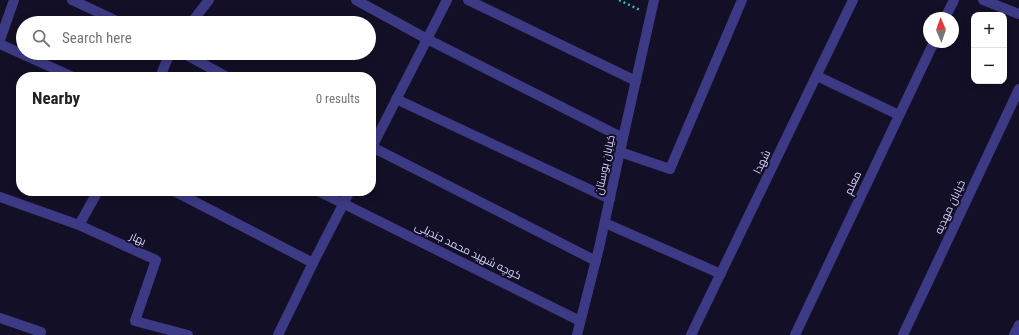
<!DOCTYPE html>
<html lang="en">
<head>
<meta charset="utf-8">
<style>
  :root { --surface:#fff; --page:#f6f6f6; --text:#222; --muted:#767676; --line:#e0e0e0 }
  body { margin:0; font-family:"Roboto Condensed",Cairo,sans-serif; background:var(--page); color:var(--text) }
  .controls { position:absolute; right:12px; top:12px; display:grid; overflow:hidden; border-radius:8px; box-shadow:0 2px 10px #0003 }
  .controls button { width:36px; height:36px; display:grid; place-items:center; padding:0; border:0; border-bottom:1px solid var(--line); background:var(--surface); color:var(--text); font:20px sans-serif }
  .compass { position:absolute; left:923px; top:12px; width:36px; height:36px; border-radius:50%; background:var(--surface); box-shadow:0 2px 10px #0003; rotate:358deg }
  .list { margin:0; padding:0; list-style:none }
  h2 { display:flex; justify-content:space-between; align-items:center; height:52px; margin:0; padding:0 16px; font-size:17px }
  h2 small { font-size:13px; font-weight:400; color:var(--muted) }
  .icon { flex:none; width:22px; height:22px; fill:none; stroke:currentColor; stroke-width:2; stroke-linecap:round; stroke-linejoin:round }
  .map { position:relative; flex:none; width:1019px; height:335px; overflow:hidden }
  .search { position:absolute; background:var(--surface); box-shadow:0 2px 10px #0003; left:16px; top:16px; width:360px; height:44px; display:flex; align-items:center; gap:10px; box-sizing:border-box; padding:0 14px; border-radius:22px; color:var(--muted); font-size:15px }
  .panel { position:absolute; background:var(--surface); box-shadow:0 2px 10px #0003; left:16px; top:72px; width:360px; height:124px; border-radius:16px }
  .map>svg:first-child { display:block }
</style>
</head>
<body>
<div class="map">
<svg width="1019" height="335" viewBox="0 0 1019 335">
  <rect width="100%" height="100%" fill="#130f26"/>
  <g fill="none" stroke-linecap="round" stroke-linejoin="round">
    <!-- path -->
    <polyline stroke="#2fb8b0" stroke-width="2.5" stroke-dasharray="2 3" stroke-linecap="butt" points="619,0 640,10"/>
    <!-- minor -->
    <g stroke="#3d3a85" stroke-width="10">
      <polyline points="72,0 121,23"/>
      <polyline points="356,0 427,39 623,138"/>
      <polyline points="468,0 636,81"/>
      <polyline points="983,0 1019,14"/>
      <polyline points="945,18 954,0"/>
      <polyline points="191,23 209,0"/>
      <polyline points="0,40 14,0"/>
      <polyline points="0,44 73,77"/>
      <polyline points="183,53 227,77"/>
      <polyline points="817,76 899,115"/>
      <polyline points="160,77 170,53"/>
      <polyline points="396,99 610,199"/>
      <polyline points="372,147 596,261"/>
      <polyline points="371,149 447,0"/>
      <polyline points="620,152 670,169 742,0"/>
      <polyline points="174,191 313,263"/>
      <polyline points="318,191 580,321"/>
      <polyline points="0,197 79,225 156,260 135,321 188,335"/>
      <polyline points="605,223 721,274"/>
      <polyline points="79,225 98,191"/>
      <polyline points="0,318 41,332"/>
      <polyline points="278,335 313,263 350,191"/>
      <polyline points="577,335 599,248 623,138 654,0"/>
      <polyline points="691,335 853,0"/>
      <polyline points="795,335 934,42"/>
      <polyline points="903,335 1019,89"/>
      <polyline points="1014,335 1019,325"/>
    </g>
  </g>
  <g text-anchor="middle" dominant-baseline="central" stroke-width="4" stroke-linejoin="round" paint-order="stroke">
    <!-- street labels -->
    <g font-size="11" fill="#d9d4ff" stroke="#130f26">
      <text transform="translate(762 162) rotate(-64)">شهدا</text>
      <text transform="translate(605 165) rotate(-78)">خیابان بوستان</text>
      <text transform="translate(853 183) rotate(-65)">معلم</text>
      <text transform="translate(950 207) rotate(-65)">خیابان مهدیه</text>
      <text transform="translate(138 239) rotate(24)">بهار</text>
      <text transform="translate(468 251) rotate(26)">کوچه شهید محمد جندیلی</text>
    </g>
  </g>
</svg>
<div class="controls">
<button>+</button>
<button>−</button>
</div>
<svg class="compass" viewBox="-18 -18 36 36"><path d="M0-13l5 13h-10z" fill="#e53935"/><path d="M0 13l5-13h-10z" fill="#767676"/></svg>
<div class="search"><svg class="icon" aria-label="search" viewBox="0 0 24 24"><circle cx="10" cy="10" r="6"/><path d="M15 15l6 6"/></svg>Search here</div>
<section class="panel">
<h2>Nearby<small>0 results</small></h2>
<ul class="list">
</ul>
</section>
</div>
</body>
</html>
